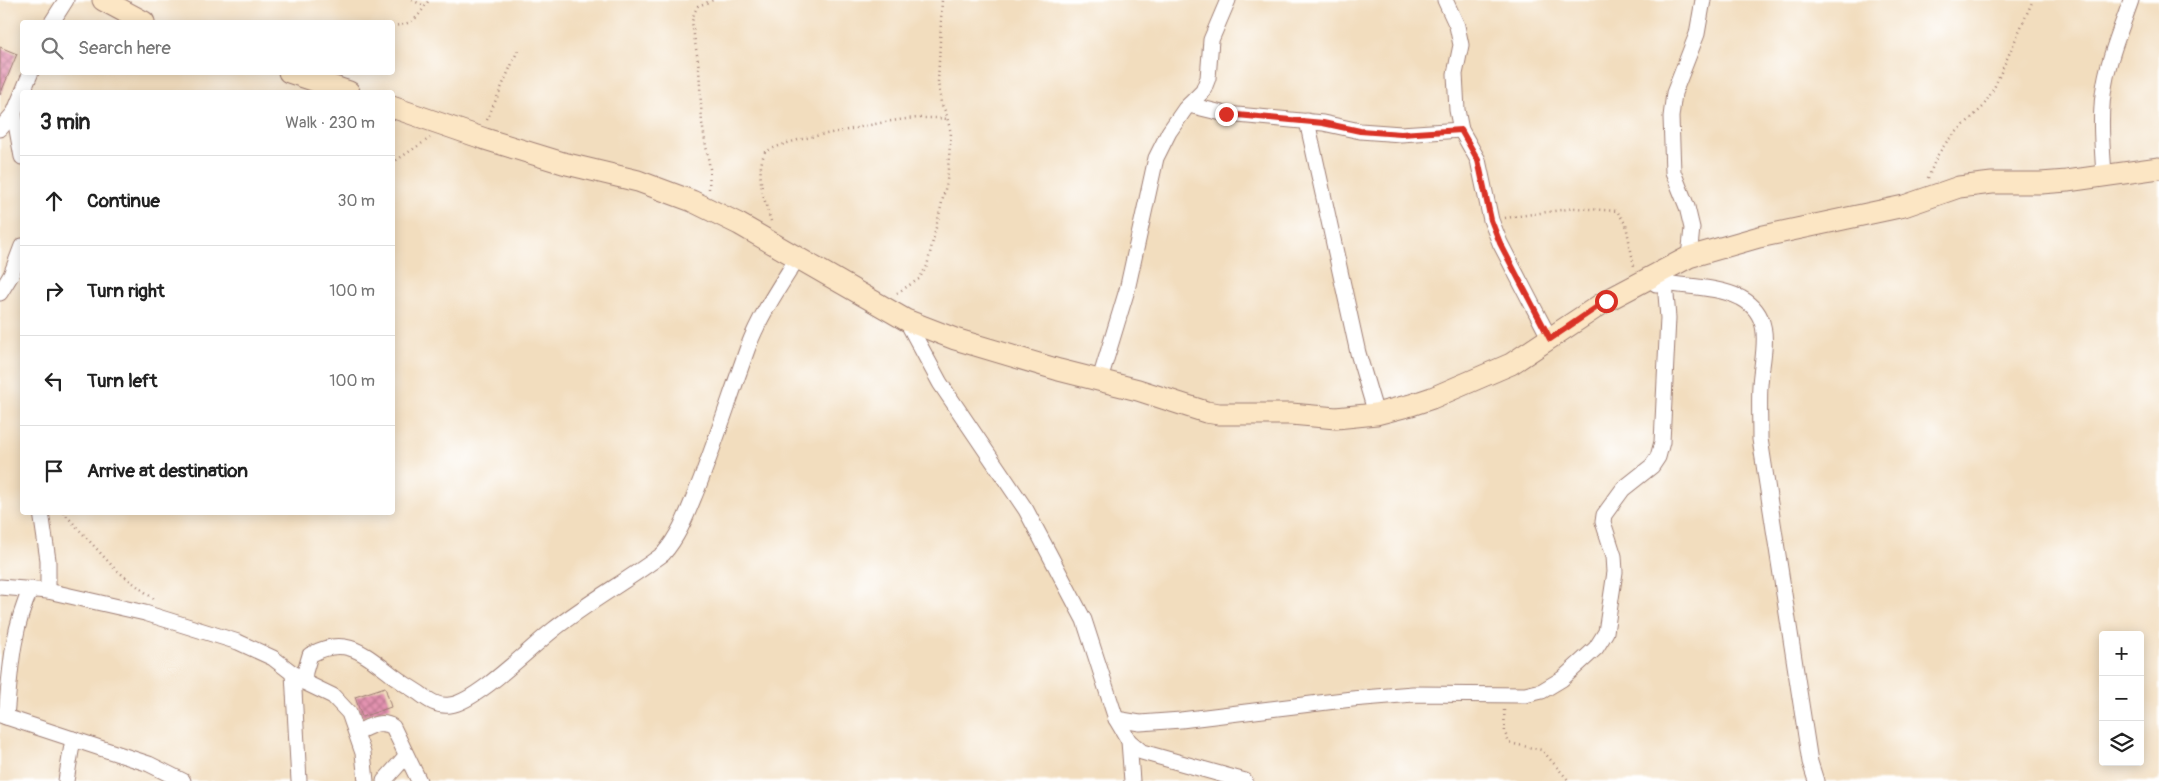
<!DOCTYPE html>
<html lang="en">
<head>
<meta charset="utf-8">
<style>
  :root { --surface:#fff; --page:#f6f6f6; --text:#222; --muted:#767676; --line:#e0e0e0 }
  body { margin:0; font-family:Pangolin,sans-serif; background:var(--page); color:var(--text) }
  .controls { position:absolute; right:15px; bottom:15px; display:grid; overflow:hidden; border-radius:5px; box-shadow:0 2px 12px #0003 }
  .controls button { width:45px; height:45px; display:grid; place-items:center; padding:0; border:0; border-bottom:1px solid var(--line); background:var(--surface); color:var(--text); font:25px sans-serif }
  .stop { position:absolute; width:15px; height:15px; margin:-11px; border:4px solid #d93025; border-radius:50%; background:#fff }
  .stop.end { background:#d93025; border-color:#fff; box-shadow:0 1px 5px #0008 }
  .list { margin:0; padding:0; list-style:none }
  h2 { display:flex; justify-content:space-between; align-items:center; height:65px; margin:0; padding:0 20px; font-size:21px }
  h2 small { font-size:16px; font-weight:400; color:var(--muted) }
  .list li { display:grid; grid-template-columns:32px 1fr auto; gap:15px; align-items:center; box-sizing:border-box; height:90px; padding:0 20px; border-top:1px solid var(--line) }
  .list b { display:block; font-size:19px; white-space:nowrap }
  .list em { font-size:16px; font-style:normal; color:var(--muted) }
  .icon { flex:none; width:28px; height:28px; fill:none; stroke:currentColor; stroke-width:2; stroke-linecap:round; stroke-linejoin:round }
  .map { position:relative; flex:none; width:2159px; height:781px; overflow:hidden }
  .search { position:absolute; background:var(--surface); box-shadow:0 2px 12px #0003; left:20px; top:20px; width:375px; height:55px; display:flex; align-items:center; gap:12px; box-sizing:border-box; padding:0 18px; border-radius:5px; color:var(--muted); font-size:19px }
  .panel { position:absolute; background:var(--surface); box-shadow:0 2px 12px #0003; left:20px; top:90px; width:375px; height:425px; border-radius:5px }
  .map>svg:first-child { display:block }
</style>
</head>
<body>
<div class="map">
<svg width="2159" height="781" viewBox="0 0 2159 781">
  <defs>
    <pattern id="building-cross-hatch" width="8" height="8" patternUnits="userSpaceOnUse" patternTransform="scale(1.25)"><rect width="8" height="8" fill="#e393b0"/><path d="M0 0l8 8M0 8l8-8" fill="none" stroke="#ba778f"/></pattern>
  </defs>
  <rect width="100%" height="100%" fill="#fff"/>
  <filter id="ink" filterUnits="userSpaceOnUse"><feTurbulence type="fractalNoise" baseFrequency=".02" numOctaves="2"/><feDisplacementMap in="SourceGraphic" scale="10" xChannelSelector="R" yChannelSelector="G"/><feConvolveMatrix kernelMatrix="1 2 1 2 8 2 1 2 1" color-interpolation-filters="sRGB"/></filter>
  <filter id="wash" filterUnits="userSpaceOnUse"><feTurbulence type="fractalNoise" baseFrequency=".0096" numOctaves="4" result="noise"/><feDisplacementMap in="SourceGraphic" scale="20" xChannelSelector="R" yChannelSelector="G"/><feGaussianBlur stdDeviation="1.12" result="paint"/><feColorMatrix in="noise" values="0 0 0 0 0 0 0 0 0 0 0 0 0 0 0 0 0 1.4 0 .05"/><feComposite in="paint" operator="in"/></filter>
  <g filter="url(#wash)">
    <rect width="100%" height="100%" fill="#f2ddbe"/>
    <g id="blocks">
      <!-- building -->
      <g fill="url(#building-cross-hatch)">
        <polygon points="0,47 17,54 0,95"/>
        <polygon points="385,687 391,707 362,717 355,697"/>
      </g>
    </g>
  </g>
  <g filter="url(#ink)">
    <use href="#blocks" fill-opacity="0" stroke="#9e7e74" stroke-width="1"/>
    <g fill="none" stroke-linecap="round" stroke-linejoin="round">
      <!-- street casing -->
      <g stroke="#9e7e74" stroke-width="17">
        <g id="street">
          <polyline points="1445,0 1457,26 1461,45 1455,74 1457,110 1461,130 1478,160 1491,220 1500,243 1550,339"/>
          <polyline points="52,22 66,0"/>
          <polyline points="1189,105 1226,114 1323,123 1360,131 1401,134 1461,130"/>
          <polyline points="14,113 22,157"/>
          <polyline points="1307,121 1358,353 1376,414"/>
          <polyline points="0,129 14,113 31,72"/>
          <path d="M2104 175C2102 144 2099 112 2105 82 2110 53 2122 27 2131 0"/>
          <polyline points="1689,257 1692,228 1687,207 1673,172 1671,117 1674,93 1697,34 1703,0"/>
          <path d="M1656 284 1665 283C1689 287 1719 287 1741 298 1776 317 1762 353 1760 385 1759 403 1760 421 1760 439L1810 762 1816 781"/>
          <polyline points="0,293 11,275 22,246"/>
          <polyline points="906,320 940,383 1026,510 1084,620 1116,719 1129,741 1142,752 1245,781"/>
          <polyline points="1100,379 1127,290 1156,158 1169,132 1185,109 1203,91 1208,78 1211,40 1228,0"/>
          <polyline points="41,512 48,560 48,591"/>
          <polyline points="0,587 48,591 145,613 238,642 273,658 304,682 333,696 349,713 363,753 366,781"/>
          <polyline points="293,673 299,781"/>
          <path d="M304 682 305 672 310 655C345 635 363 653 391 674 400 681 409 687 419 693 428 700 438 707 450 705 476 702 530 648 553 630 588 602 627 581 663 554 680 535 688 511 698 487 716 441 731 394 748 347 760 315 780 286 798 257"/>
          <polyline points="0,715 149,764 183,781"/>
          <path d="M6 717C10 674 12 628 31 589"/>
          <polyline points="1116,719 1140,723 1181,720 1352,699 1413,694 1525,695 1542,691 1562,679 1596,648 1606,632 1615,572 1614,556 1603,522 1604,515 1623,489 1652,466 1658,457 1662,442 1668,318 1665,283"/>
          <path d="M357 732C369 727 381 719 393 727L419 781"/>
          <polyline points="1129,741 1132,781"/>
          <polyline points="66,781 73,739"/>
          <polyline points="384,781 406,756"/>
        </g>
      </g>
      <!-- secondary casing -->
      <g stroke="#9e7e74" stroke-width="23">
        <g id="secondary">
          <polyline points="103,0 144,22"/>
          <polyline points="289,72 349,92"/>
          <polyline points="392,107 485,139 563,163 638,181 692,201 739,224 906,320 955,339 1059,370 1138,390 1206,412 1219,414 1291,414 1336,418 1376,414 1411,405 1432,398 1511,364 1606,301 1689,257 1759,237 1904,206 1959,187 1992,183 2041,183 2067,181 2159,168"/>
        </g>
      </g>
      <!-- path -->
      <g stroke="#9e7e74" stroke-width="2.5" stroke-dasharray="1 4" stroke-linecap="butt">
        <polyline points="412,0 424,6"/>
        <path d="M392 26C415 24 417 18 429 0"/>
        <polyline points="487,120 518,50"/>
        <polyline points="392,163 430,138"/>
        <polyline points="1928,178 1937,156 1948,140 1983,107 1994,88 2033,0"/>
        <polyline points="709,189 710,169 702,123 699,68 692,22 694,13 698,6 713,0"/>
        <polyline points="1505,218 1575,208 1617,211 1626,225 1634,266"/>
        <path d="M771 221C764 199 755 174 765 152 789 140 816 136 842 131 881 123 908 115 948 119"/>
        <polyline points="897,293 919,279 927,266 947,181 951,133 946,113 941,103 938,82 942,0"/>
        <polyline points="63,512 115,569 154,599"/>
        <polyline points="1504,710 1505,733 1509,743 1542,750 1569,781"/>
      </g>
      <!-- street -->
      <use href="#street" stroke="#fff" stroke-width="15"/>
      <!-- secondary -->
      <use href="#secondary" stroke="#fce6c4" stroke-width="21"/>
    </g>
  </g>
  <g fill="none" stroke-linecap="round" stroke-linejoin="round" filter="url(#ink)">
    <!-- route -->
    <polyline stroke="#d93025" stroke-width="6" points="1226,114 1323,123 1360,131 1401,134 1461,130 1478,160 1491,220 1500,243 1550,339 1606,301"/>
  </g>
</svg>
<div class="controls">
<button>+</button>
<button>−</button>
<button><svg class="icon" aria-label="layers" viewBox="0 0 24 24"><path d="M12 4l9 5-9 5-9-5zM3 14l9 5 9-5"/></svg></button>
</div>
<div class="stop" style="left:1606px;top:301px"></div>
<div class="stop end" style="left:1226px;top:114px"></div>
<div class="search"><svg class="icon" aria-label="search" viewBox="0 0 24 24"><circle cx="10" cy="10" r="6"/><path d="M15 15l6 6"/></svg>Search here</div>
<section class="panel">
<h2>3 min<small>Walk · 230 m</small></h2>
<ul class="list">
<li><svg class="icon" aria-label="ahead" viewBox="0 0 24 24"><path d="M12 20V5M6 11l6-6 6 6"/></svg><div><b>Continue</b></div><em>30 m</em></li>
<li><svg class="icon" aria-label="right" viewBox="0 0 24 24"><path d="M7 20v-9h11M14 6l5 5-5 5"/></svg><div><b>Turn right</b></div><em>100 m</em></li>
<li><svg class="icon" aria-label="left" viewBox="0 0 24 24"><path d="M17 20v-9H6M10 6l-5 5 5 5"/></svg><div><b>Turn left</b></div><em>100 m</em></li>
<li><svg class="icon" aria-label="arrive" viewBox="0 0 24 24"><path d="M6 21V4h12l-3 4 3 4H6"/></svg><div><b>Arrive at destination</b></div></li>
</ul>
</section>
</div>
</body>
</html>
